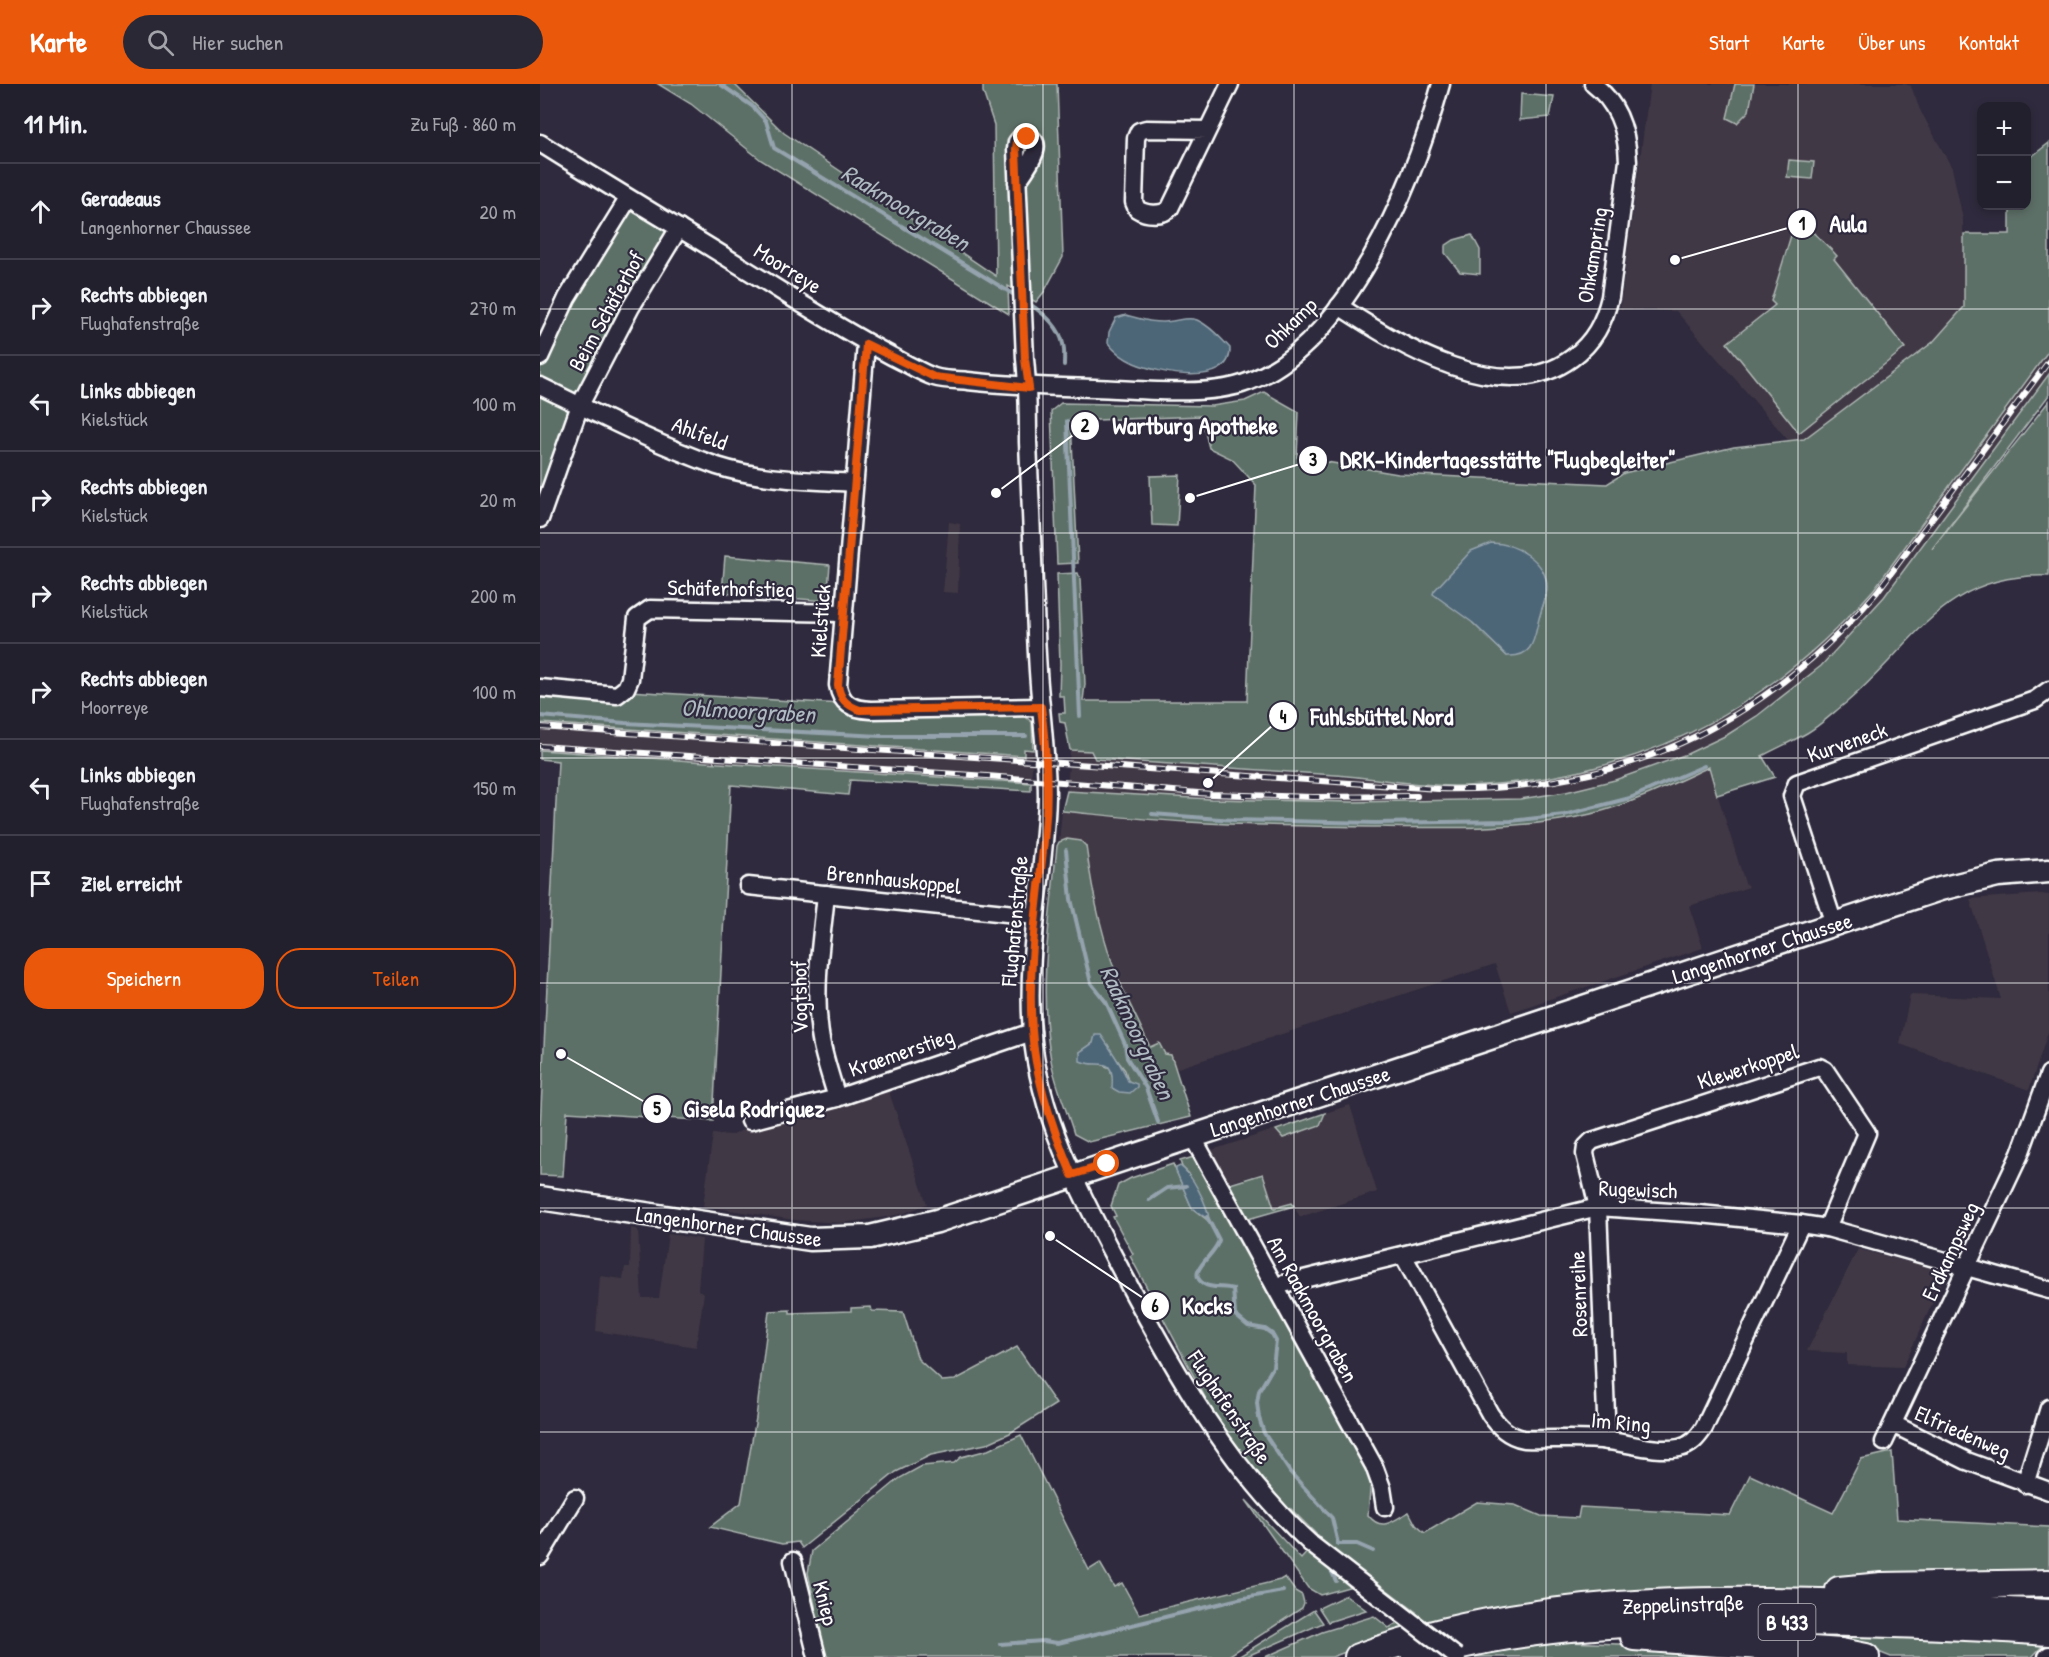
<!DOCTYPE html>
<html lang="de">
<head>
<meta charset="utf-8">
<style>
  :root { --surface:#23202e; --page:#2b2836; --text:#f1f3f6; --muted:#a3a3aa; --line:#403e4a; --accent:#ea580c }
  body { margin:0; font-family:"Patrick Hand",sans-serif; background:var(--page); color:var(--text) }
  .controls { position:absolute; right:18px; top:18px; display:grid; overflow:hidden; border-radius:12px; box-shadow:0 3px 9px #0003 }
  .controls button { width:54px; height:54px; display:grid; place-items:center; padding:0; border:0; border-bottom:2px solid var(--line); background:var(--surface); color:var(--text); font:30px sans-serif }
  .stop { position:absolute; width:18px; height:18px; margin:-14px; border:4px solid #ea580c; border-radius:50%; background:#fff }
  .stop.end { background:#ea580c; border-color:#fff; box-shadow:0 2px 6px #0008 }
  .list { margin:0; padding:0; list-style:none }
  h2 { display:flex; justify-content:space-between; align-items:center; height:78px; margin:0; padding:0 24px; font-size:26px }
  h2 small { font-size:20px; font-weight:400; color:var(--muted) }
  .list li { display:grid; grid-template-columns:39px 1fr auto; gap:18px; align-items:center; box-sizing:border-box; height:96px; padding:0 24px; border-top:2px solid var(--line) }
  .list b { display:block; font-size:22px; white-space:nowrap }
  .list p { margin:0; font-size:20px; white-space:nowrap; color:var(--muted) }
  .list em { font-size:20px; font-style:normal; color:var(--muted) }
  .actions { display:flex; gap:12px; padding:18px 24px }
  .actions a { flex:1; padding:14px 0; border:2px solid var(--accent); border-radius:24px; text-align:center; font-size:21px; color:var(--accent) }
  .actions .main { background:var(--accent); color:#fff }
  .icon { flex:none; width:33px; height:33px; fill:none; stroke:currentColor; stroke-width:2; stroke-linecap:round; stroke-linejoin:round }
  .map { position:relative; flex:none; width:1509px; height:1573px; overflow:hidden }
  header { display:flex; align-items:center; gap:36px; box-sizing:border-box; height:84px; padding:0 30px; background:var(--accent); color:#fff }
  header strong { font-size:28px }
  nav { display:flex; gap:33px; margin-inline-start:auto; font-size:21px }
  .search { width:420px; height:54px; background:var(--page); display:flex; align-items:center; gap:15px; box-sizing:border-box; padding:0 21px; border-radius:33px; color:var(--muted); font-size:22px }
  main { display:flex }
  aside { flex:1; background:var(--surface) }
  .map>svg:first-child { display:block }
</style>
</head>
<body>
<header>
<strong>Karte</strong>
<div class="search"><svg class="icon" aria-label="search" viewBox="0 0 24 24"><circle cx="10" cy="10" r="6"/><path d="M15 15l6 6"/></svg>Hier suchen</div>
<nav><a>Start</a><a>Karte</a><a>Über uns</a><a>Kontakt</a></nav>
</header>
<main>
<aside>
<h2>11 Min.<small>Zu Fuß · 860 m</small></h2>
<ul class="list">
<li><svg class="icon" aria-label="ahead" viewBox="0 0 24 24"><path d="M12 20V5M6 11l6-6 6 6"/></svg><div><b>Geradeaus</b><p>Langenhorner Chaussee</p></div><em>20 m</em></li>
<li><svg class="icon" aria-label="right" viewBox="0 0 24 24"><path d="M7 20v-9h11M14 6l5 5-5 5"/></svg><div><b>Rechts abbiegen</b><p>Flughafenstraße</p></div><em>270 m</em></li>
<li><svg class="icon" aria-label="left" viewBox="0 0 24 24"><path d="M17 20v-9H6M10 6l-5 5 5 5"/></svg><div><b>Links abbiegen</b><p>Kielstück</p></div><em>100 m</em></li>
<li><svg class="icon" aria-label="right" viewBox="0 0 24 24"><path d="M7 20v-9h11M14 6l5 5-5 5"/></svg><div><b>Rechts abbiegen</b><p>Kielstück</p></div><em>20 m</em></li>
<li><svg class="icon" aria-label="right" viewBox="0 0 24 24"><path d="M7 20v-9h11M14 6l5 5-5 5"/></svg><div><b>Rechts abbiegen</b><p>Kielstück</p></div><em>200 m</em></li>
<li><svg class="icon" aria-label="right" viewBox="0 0 24 24"><path d="M7 20v-9h11M14 6l5 5-5 5"/></svg><div><b>Rechts abbiegen</b><p>Moorreye</p></div><em>100 m</em></li>
<li><svg class="icon" aria-label="left" viewBox="0 0 24 24"><path d="M17 20v-9H6M10 6l-5 5 5 5"/></svg><div><b>Links abbiegen</b><p>Flughafenstraße</p></div><em>150 m</em></li>
<li><svg class="icon" aria-label="arrive" viewBox="0 0 24 24"><path d="M6 21V4h12l-3 4 3 4H6"/></svg><div><b>Ziel erreicht</b></div></li>
</ul>
<div class="actions"><a class="main">Speichern</a><a>Teilen</a></div>
</aside>
<div class="map">
<svg width="1509" height="1573" viewBox="0 0 1509 1573">
  <rect width="100%" height="100%" fill="#2f2a3d"/>
  <filter id="ink" filterUnits="userSpaceOnUse"><feTurbulence type="fractalNoise" baseFrequency=".0167" numOctaves="2"/><feDisplacementMap in="SourceGraphic" scale="12" xChannelSelector="R" yChannelSelector="G"/><feConvolveMatrix kernelMatrix="1 2 1 2 8 2 1 2 1" color-interpolation-filters="sRGB"/></filter>
  <g filter="url(#ink)">
    <!-- built -->
    <g fill="#413845">
      <polygon points="1110,0 1365,0 1371,2 1380,26 1412,84 1423,135 1424,223 1393,258 1264,355 1248,356 1136,227 1080,225"/>
      <polygon points="1509,266 1509,291 1344,513 1318,543 1281,582 1241,614 1187,651 1147,670 1075,696 1026,708 980,715 812,718 671,715 527,707 530,666 552,667 555,675 924,702 976,698 1022,692 1106,669 1140,654 1208,618 1233,600 1307,536 1334,505"/>
      <polygon points="409,438 420,440 418,509 403,508"/>
      <polygon points="0,639 483,672 484,665 493,666 491,699 193,680 0,666"/>
      <polygon points="1169,683 1205,799 1209,803 1149,822 1163,864 971,928 955,880 635,985 631,971 625,970 619,960 610,963 579,895 561,843 552,806 546,762 523,756 519,758 522,727 647,738 719,741 879,744 980,741 1024,736 1093,718"/>
      <polygon points="1501,810 1509,811 1509,945 1489,1006 1360,960 1370,911 1461,915 1430,815"/>
      <polygon points="347,1002 387,1120 365,1129 346,1133 301,1139 255,1136 163,1122 173,1050 193,1051 204,1045 280,1025"/>
      <polygon points="810,1021 837,1108 760,1133 752,1119 734,1124 722,1089 687,1099 673,1073 672,1066"/>
      <polygon points="91,1144 98,1146 102,1214 119,1214 128,1150 162,1155 158,1206 164,1209 156,1263 56,1247 60,1192 83,1195 85,1183 90,1183"/>
      <polygon points="1318,1165 1400,1186 1404,1194 1363,1283 1307,1281 1307,1269 1267,1267"/>
    </g>
    <!-- green -->
    <g fill="#5d6f67" stroke="#aeb7b3" stroke-width="1.5" fill-rule="evenodd">
      <polygon points="118,0 194,0 244,49 456,192 454,41 443,8 443,0 517,0 523,173 504,208 496,218 468,202 469,230 221,76 151,20"/>
      <polygon points="1195,0 1214,0 1209,27 1197,39 1187,34"/>
      <polygon points="981,10 1014,13 1010,33 980,36"/>
      <path d="M1509 59V266L1334 505C1224 630 1093 696 926 702 882 703 838 694 795 691 715 686 635 680 555 675L551 667 530 666 525 639 520 638 519 629H525L524 612H519L520 580 517 490 538 489 540 495 545 600 543 617H707L716 401 692 375 669 364 661 332 531 337 538 479 517 480 511 327 521 319 672 322 705 317 724 308 759 328 757 373 858 390 1067 400 1084 389 1194 363 1264 355 1393 258 1424 223V150H1470V122H1486L1487 76ZM1006 512 999 534 967 572 933 539Z"/>
      <polygon points="1249,76 1274,78 1272,95 1247,93"/>
      <polygon points="88,123 130,150 0,418 0,282 37,207"/>
      <path d="M1256 135 1263 138C1273 150 1286 159 1297 172L1294 175 1365 264 1259 349 1187 259 1235 221 1231 217Z"/>
      <polygon points="932,151 940,166 940,190 920,188 905,169 905,162 914,156"/>
      <path d="M1509 290V311L1392 465 1509 317V492C1404 488 1376 559 1307 618 1294 628 1281 641 1267 649 1253 657 1237 664 1222 672L1235 693 1177 711 1169 683C1130 701 1092 720 1051 730 985 746 906 744 839 743 775 742 712 742 648 738 606 736 564 731 522 727L527 707 671 715 812 718 980 715 1026 708 1075 696 1147 670 1187 651 1217 632 1281 582 1344 513Z"/>
      <polygon points="640,391 637,442 612,441 610,392"/>
      <polygon points="185,472 290,481 287,517 182,509"/>
      <polygon points="89,607 483,631 492,638 493,666 484,665 484,672 0,639 0,608"/>
      <polygon points="0,666 193,680 491,699 491,707 310,696 308,711 191,701 173,1037 27,1028 23,1092 0,1091 0,1045 18,677 0,675"/>
      <path d="M527 755 541 757 546 762C552 807 561 853 579 896 588 918 600 940 610 963L619 959 625 970 631 971 651 1033 549 1058 534 1050C527 1026 515 1001 511 976 498 906 510 833 517 762L519 758ZM553 959 568 961 571 968 585 986 588 997 591 998 573 995 570 984 559 979 550 978 540 968Z"/>
      <polygon points="785,1029 780,1041 743,1054 736,1046"/>
      <path d="M654 1073 829 1384 831 1395 828 1431C842 1449 854 1436 869 1428L876 1441 885 1449 937 1418 975 1421 1001 1432 1038 1434 1040 1423 1190 1431 1210 1391 1293 1429 1321 1375 1352 1368 1357 1435 1509 1443V1495L1250 1505 1088 1508 1036 1512 983 1519 907 1534 856 1549 792 1573H725L782 1548 834 1532 849 1544 876 1528 834 1496 780 1511 768 1504 706 1416 761 1475 780 1454 751 1425 747 1428 710 1385 675 1332 590 1172 593 1170 573 1133 576 1132 571 1122 578 1101 591 1094 633 1080 652 1124 666 1135 649 1090 642 1083 640 1077Z"/>
      <polygon points="723,1090 734,1124 752,1119 754,1122 708,1135 690,1100"/>
      <polygon points="331,1223 332,1227 363,1228 378,1275 402,1297 415,1296 477,1263 516,1320 470,1349 446,1360 391,1371 356,1388 262,1464 258,1458 242,1460 170,1443 201,1419 216,1334 229,1227 250,1226 250,1229 311,1227 311,1224"/>
      <polygon points="481,1351 549,1486 560,1479 574,1503 582,1499 599,1530 740,1496 745,1493 755,1507 762,1511 764,1519 762,1524 687,1573 286,1573 268,1489 272,1467 360,1394 382,1382 414,1379 421,1373 448,1366"/>
      <polygon points="806,1511 826,1526 788,1538 779,1524"/>
      <polygon points="774,1526 783,1539 705,1573 698,1573"/>
      <polygon points="1271,1545 1505,1559 1492,1573 1351,1573 1326,1563 1136,1546"/>
      <polygon points="1027,1558 1129,1562 1246,1573 925,1573 992,1560"/>
    </g>
    <!-- water -->
    <g fill="#4d6677" stroke="#94a3ad" stroke-width="1.5">
      <path d="M586 231C598 234 611 239 624 238 635 238 647 232 657 236 670 242 681 254 690 264 692 305 617 289 594 279 583 274 575 268 568 259L569 248 576 234Z"/>
      <path d="M951 459C975 459 1007 476 1007 504 1007 513 1002 522 1000 531 994 551 996 574 967 572L933 539 893 510 894 507 931 467Z"/>
      <path d="M555 951H561C570 964 583 983 588 997L597 1000V1003L590 1009 579 1008 572 1004C575 968 558 986 540 977V968L553 959Z"/>
      <path d="M640 1082C652 1090 668 1121 669 1136L652 1124 636 1087V1084Z"/>
    </g>
    <g fill="none" stroke-linecap="round" stroke-linejoin="round">
      <!-- stream -->
      <g stroke="#94a3ad" stroke-width="4">
        <polyline points="180,0 212,22 226,37 234,64 476,212"/>
        <path d="M488 219C502 228 520 243 523 260 525 267 524 274 524 281"/>
        <polyline points="527,337 540,632"/>
        <polyline points="0,632 85,639 340,652 486,652"/>
        <polyline points="612,730 694,736 835,739 971,737 1024,731 1090,714 1164,682"/>
        <polyline points="526,766 531,815 551,899 566,918 585,960 587,974 606,1004 618,1038"/>
        <polyline points="609,1116 627,1104 646,1102"/>
        <path d="M667 1133 679 1156C676 1171 644 1188 664 1200 672 1205 684 1202 693 1205L695 1231 708 1242 725 1245 732 1250 736 1257 733 1283 719 1307 717 1319 719 1334 724 1349 750 1388 792 1434 798 1460"/>
        <polyline points="799,1460 817,1460 833,1467"/>
        <polyline points="790,1484 796,1497"/>
        <polyline points="460,1560 503,1557 518,1559 699,1515 743,1507"/>
      </g>
      <!-- minor casing -->
      <g stroke="#fff" stroke-width="21">
        <g id="minor">
          <path d="M667 46 606 45 599 47 596 54 594 118 597 125C606 131 623 132 630 124L690 0"/>
          <path d="M0 59C81 110 163 158 244 209 283 233 322 257 363 278 373 283 384 290 394 293 404 296 417 296 428 297 470 302 511 303 554 304 597 305 662 313 702 300 807 266 874 98 901 0"/>
          <path d="M477 98C484 88 513 52 481 53L477 58 476 65 485 275C488 303 488 330 488 358 490 413 493 468 495 523 496 552 497 582 500 612 503 646 507 679 507 713 505 791 485 868 492 947 499 1035 543 1114 583 1190 634 1286 690 1386 771 1460"/>
          <path d="M799 222C860 262 963 325 1032 274 1054 258 1064 238 1070 213L1088 77C1087 46 1078 19 1053 0"/>
          <path d="M326 260 298 601C301 620 312 625 331 626L501 623"/>
          <polyline points="0,273 27,214 88,115"/>
          <path d="M0 302C57 330 117 361 177 382 220 396 269 396 314 399"/>
          <polyline points="0,435 40,321 91,223 139,144"/>
          <polyline points="0,604 77,611 86,604 90,595 97,534 110,525 303,529"/>
          <polyline points="208,802 495,832"/>
          <path d="M286 810C282 853 274 897 279 941 281 966 290 990 297 1014"/>
          <polyline points="1294,840 1252,712 1257,699 1495,616 1509,606"/>
          <polyline points="210,1037 297,1014 492,948"/>
          <polyline points="652,1052 834,1382 842,1404 845,1423"/>
          <path d="M863 1171 950 1330C959 1343 968 1352 984 1355 1012 1356 1042 1353 1069 1357 1092 1360 1116 1368 1139 1364 1151 1362 1158 1353 1164 1344L1261 1140"/>
          <polyline points="735,1202 1058,1123 1160,1130 1261,1140 1287,1144 1509,1206"/>
          <polyline points="1353,1340 1427,1377 1509,1407"/>
          <polyline points="1067,1357 1058,1123 1045,1070 1046,1063 1052,1057 1279,983 1285,986 1327,1049 1287,1144"/>
          <polyline points="1344,1358 1480,1070 1509,990"/>
          <polyline points="1485,1400 1509,1324"/>
          <polyline points="0,1472 35,1414"/>
          <polyline points="253,1477 277,1573"/>
          <polyline points="1507,1573 1509,1571"/>
        </g>
      </g>
      <!-- major casing -->
      <g stroke="#fff" stroke-width="27">
        <polyline id="major" points="0,1114 270,1155 330,1153 397,1137 1400,805 1458,791 1509,787"/>
      </g>
      <!-- highway casing -->
      <g stroke="#fff" stroke-width="30">
        <g id="highway">
          <polyline points="1299,1506 1342,1502 1509,1499"/>
          <polyline points="1094,1553 1301,1568 1326,1573"/>
          <path d="M818 1573C1036 1494 1282 1518 1509 1529"/>
          <path d="M875 1573C986 1540 1103 1537 1218 1538 1315 1538 1412 1541 1509 1548"/>
        </g>
      </g>
      <!-- minor -->
      <use href="#minor" stroke="#2f2a3d" stroke-width="16"/>
      <!-- major -->
      <use href="#major" stroke="#2f2a3d" stroke-width="22"/>
      <!-- highway -->
      <use href="#highway" stroke="#2f2a3d" stroke-width="26"/>
      <!-- rail casing -->
      <g stroke="#fff" stroke-width="6">
        <g id="rail">
          <path d="M0 643 898 705C1077 709 1221 644 1337 508L1509 277"/>
          <polyline points="0,662 447,692 671,710 773,713 877,712"/>
        </g>
      </g>
      <!-- rail -->
      <use href="#rail" stroke="#2f2a3d" stroke-width="4" stroke-dasharray="11" stroke-linecap="butt"/>
      <!-- minor-bridge casing -->
      <g stroke="#fff" stroke-width="21" stroke-linecap="butt">
        <polyline id="minor-bridge" points="771,1460 917,1573"/>
      </g>
      <!-- minor-bridge -->
      <use href="#minor-bridge" stroke="#2f2a3d" stroke-width="16"/>
    </g>
  </g>
  <g fill="none" stroke-linecap="round" stroke-linejoin="round" filter="url(#ink)">
    <!-- route -->
    <path stroke="#ea580c" stroke-width="8" d="M487 53H481L477 58 476 65 485 275 489 304 394 293 326 260 298 601C300 615 306 621 320 626L501 623C506 663 509 705 505 746 499 813 487 879 492 946 495 995 513 1046 532 1091L567 1080"/>
  </g>
  <!-- grid -->
  <path fill="none" stroke="#fff" stroke-width="1.5" stroke-opacity="0.55" d="M252 0V1573M503 0V1573M754 0V1573M1006 0V1573M1258 0V1573M0 225H1509M0 449H1509M0 674H1509M0 899H1509M0 1124H1509M0 1348H1509"/>
  <g text-anchor="middle" dominant-baseline="central" stroke-width="4.5" stroke-linejoin="round" paint-order="stroke">
    <!-- shield labels -->
    <rect fill="#2f2a3d" stroke="#c1bfc5" stroke-width="1.5" x="1218.5" y="1520" width="57" height="36" rx="4.5"/>
    <g font-size="21" font-weight="bold" fill="#fff">
      <text x="1247" y="1538">B 433</text>
    </g>
    <!-- street labels -->
    <g font-size="22" fill="#fff" stroke="#2f2a3d">
      <text transform="translate(1052 171) rotate(-81)">Ohkampring</text>
      <text transform="translate(248 184) rotate(32)">Moorreye</text>
      <text transform="translate(66 227) rotate(-61)">Beim Schäferhof</text>
      <text transform="translate(750 239) rotate(-44)">Ohkamp</text>
      <text transform="translate(160 349) rotate(21)">Ahlfeld</text>
      <text transform="translate(191 504) rotate(1)">Schäferhofstieg</text>
      <text transform="translate(280 537) rotate(-86)">Kielstück</text>
      <text transform="translate(1307 658) rotate(-19)">Kurveneck</text>
      <text transform="translate(354 795) rotate(6)">Brennhauskoppel</text>
      <text transform="translate(474 837) rotate(-85)">Flughafenstraße</text>
      <text transform="translate(1222 864) rotate(-18)">Langenhorner Chaussee</text>
      <text transform="translate(259 913) rotate(-91)">Vogtshof</text>
      <text transform="translate(361 968) rotate(-19)">Kraemerstieg</text>
      <text transform="translate(1208 982) rotate(-18)">Klewerkoppel</text>
      <text transform="translate(760 1017) rotate(-18)">Langenhorner Chaussee</text>
      <text transform="translate(1098 1105) rotate(2)">Rugewisch</text>
      <text transform="translate(189 1142) rotate(8)">Langenhorner Chaussee</text>
      <text transform="translate(1410 1167) rotate(-65)">Erdkampsweg</text>
      <text transform="translate(1038 1210) rotate(-92)">Rosenreihe</text>
      <text transform="translate(773 1225) rotate(61)">Am Raakmoorgraben</text>
      <text transform="translate(690 1323) rotate(56)">Flughafenstraße</text>
      <text transform="translate(1081 1338) rotate(5)">Im Ring</text>
      <text transform="translate(1423 1348) rotate(24)">Elfriedenweg</text>
      <text transform="translate(286 1519) rotate(76)">Kniep</text>
      <text transform="translate(1143 1520) rotate(-2)">Zeppelinstraße</text>
    </g>
    <!-- water labels -->
    <g font-size="24" font-style="italic" fill="#afbac2" stroke="#2f2a3d">
      <text transform="translate(366 123) rotate(31)">Raakmoorgraben</text>
      <text transform="translate(208 626) rotate(3)">Ohlmoorgraben</text>
      <text transform="translate(598 948) rotate(65)">Raakmoorgraben</text>
    </g>
  </g>
  <!-- callouts -->
  <path fill="none" stroke="#fff" stroke-width="2" d="M1135 176L1262 140M456 409L545 342M650 414L773 376M668 699L743 632M21 970L117 1025M510 1152L615 1222"/>
  <g fill="#fff" stroke="#2f2a3d" stroke-width="2">
    <circle cx="1135" cy="176" r="6"/>
    <circle cx="456" cy="409" r="6"/>
    <circle cx="650" cy="414" r="6"/>
    <circle cx="668" cy="699" r="6"/>
    <circle cx="21" cy="970" r="6"/>
    <circle cx="510" cy="1152" r="6"/>
    <circle cx="1262" cy="140" r="15"/>
    <circle cx="545" cy="342" r="15"/>
    <circle cx="773" cy="376" r="15"/>
    <circle cx="743" cy="632" r="15"/>
    <circle cx="117" cy="1025" r="15"/>
    <circle cx="615" cy="1222" r="15"/>
  </g>
  <g font-size="18" text-anchor="middle" font-weight="bold" fill="#111">
    <text x="1262" y="146">1</text>
    <text x="545" y="348">2</text>
    <text x="773" y="382">3</text>
    <text x="743" y="639">4</text>
    <text x="117" y="1031">5</text>
    <text x="615" y="1228">6</text>
  </g>
  <g font-size="24" text-anchor="middle" font-weight="bold" fill="#fff" stroke="#2f2a3d" stroke-width="4.5" stroke-linejoin="round" paint-order="stroke">
    <text x="1308" y="148">Aula</text>
    <text x="655" y="350">Wartburg Apotheke</text>
    <text x="968" y="384">DRK-Kindertagesstätte "Flugbegleiter"</text>
    <text x="842" y="641">Fuhlsbüttel Nord</text>
    <text x="214" y="1033">Gisela Rodriguez</text>
    <text x="667" y="1230">Kocks</text>
  </g>
</svg>
<div class="controls">
<button>+</button>
<button>−</button>
</div>
<div class="stop" style="left:567px;top:1080px"></div>
<div class="stop end" style="left:487px;top:53px"></div>
</div>
</main>
</body>
</html>
